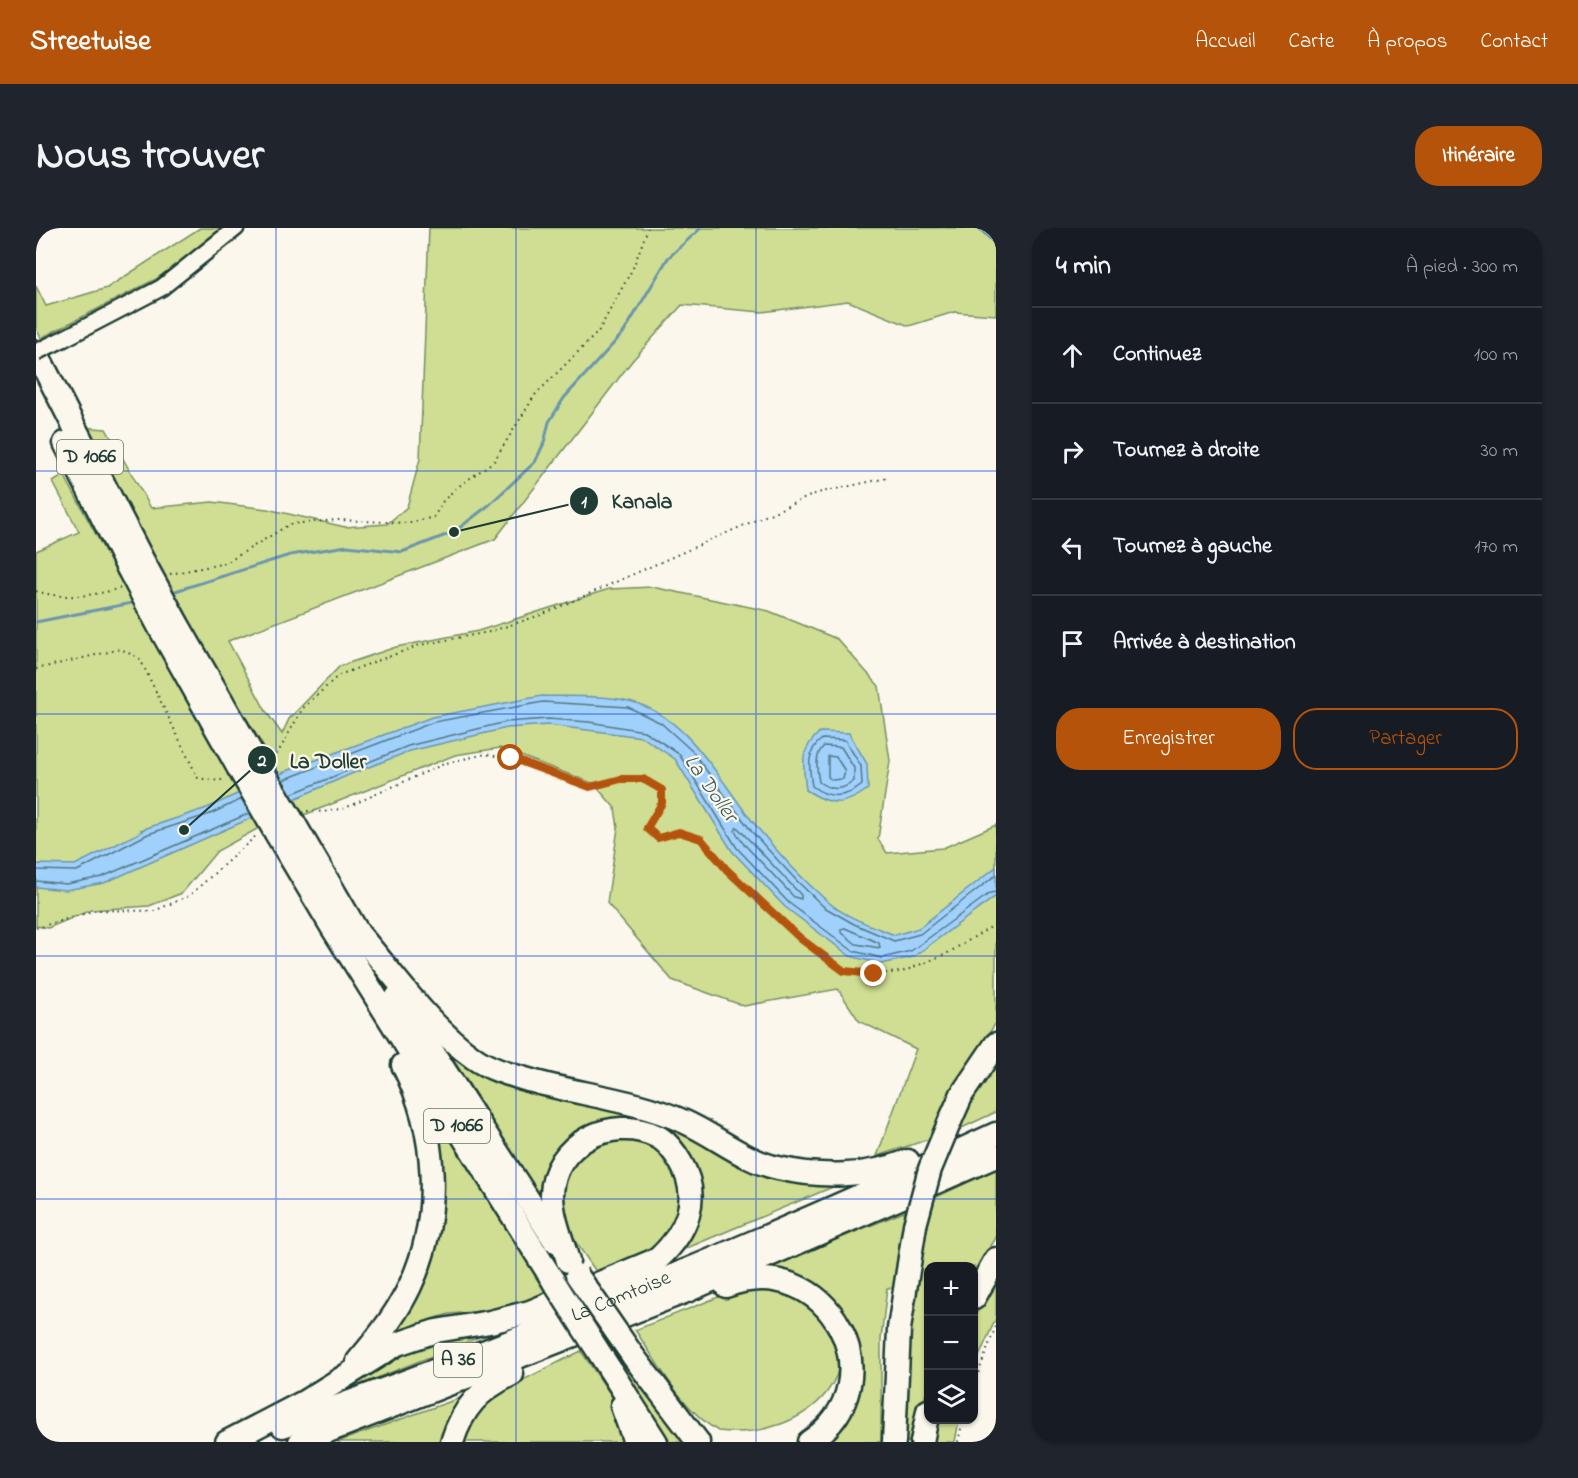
<!DOCTYPE html>
<html lang="fr">
<head>
<meta charset="utf-8">
<style>
  :root { --surface:#171b24; --page:#20242c; --text:#f1f3f6; --muted:#9ea1a6; --line:#363941; --accent:#b45309 }
  body { margin:0; font-family:"Indie Flower",sans-serif; background:var(--page); color:var(--text) }
  .controls { position:absolute; right:18px; bottom:18px; display:grid; overflow:hidden; border-radius:12px; box-shadow:0 2px 4px #0004 }
  .controls button { width:54px; height:54px; display:grid; place-items:center; padding:0; border:0; border-bottom:2px solid var(--line); background:var(--surface); color:var(--text); font:30px sans-serif }
  .stop { position:absolute; width:18px; height:18px; margin:-14px; border:4px solid #b45309; border-radius:50%; background:#fff }
  .stop.end { background:#b45309; border-color:#fff; box-shadow:0 2px 6px #0008 }
  .list { margin:0; padding:0; list-style:none }
  h2 { display:flex; justify-content:space-between; align-items:center; height:78px; margin:0; padding:0 24px; font-size:26px }
  h2 small { font-size:20px; font-weight:400; color:var(--muted) }
  .list li { display:grid; grid-template-columns:39px 1fr auto; gap:18px; align-items:center; box-sizing:border-box; height:96px; padding:0 24px; border-top:2px solid var(--line) }
  .list b { display:block; font-size:22px; white-space:nowrap }
  .list em { font-size:20px; font-style:normal; color:var(--muted) }
  .actions { display:flex; gap:12px; padding:18px 24px }
  .actions a { flex:1; padding:14px 0; border:2px solid var(--accent); border-radius:24px; text-align:center; font-size:21px; color:var(--accent) }
  .actions .main { background:var(--accent); color:#fff }
  .icon { flex:none; width:33px; height:33px; fill:none; stroke:currentColor; stroke-width:2; stroke-linecap:round; stroke-linejoin:round }
  .map { position:relative; flex:none; width:960px; height:1214px; overflow:hidden; border-radius:24px }
  header { display:flex; align-items:center; gap:36px; box-sizing:border-box; height:84px; padding:0 30px; background:var(--accent); color:#fff }
  header strong { font-size:28px }
  nav { display:flex; gap:33px; margin-inline-start:auto; font-size:21px }
  .intro { display:flex; align-items:center; justify-content:space-between; box-sizing:border-box; height:144px; padding:0 36px }
  h1 { margin:0; font-size:42px }
  .button { padding:15px 27px; border-radius:24px; background:var(--accent); color:#fff; font-size:21px; font-weight:700 }
  main { display:flex; gap:36px; padding:0 36px }
  aside { flex:1; background:var(--surface); border-radius:24px; box-shadow:0 2px 4px #0004 }
  .map>svg:first-child { display:block }
</style>
</head>
<body>
<header>
<strong>Streetwise</strong>
<nav><a>Accueil</a><a>Carte</a><a>À propos</a><a>Contact</a></nav>
</header>
<div class="intro"><h1>Nous trouver</h1><a class="button">Itinéraire</a></div>
<main>
<div class="map">
<svg width="960" height="1214" viewBox="0 0 960 1214">
  <rect width="100%" height="100%" fill="#fbf7ec"/>
  <filter id="ink" filterUnits="userSpaceOnUse"><feTurbulence type="fractalNoise" baseFrequency=".0167" numOctaves="2"/><feDisplacementMap in="SourceGraphic" scale="12" xChannelSelector="R" yChannelSelector="G"/><feConvolveMatrix kernelMatrix="1 2 1 2 8 2 1 2 1" color-interpolation-filters="sRGB"/></filter>
  <g filter="url(#ink)">
    <!-- green -->
    <g fill="#cfde92" stroke="#778e63" stroke-width="1.5">
      <polygon points="164,0 189,0 120,51 5,110 0,100 0,58 10,78 71,60"/>
      <polygon points="393,0 960,0 960,87 918,84 873,98 812,73 726,84 646,77 596,133 459,311 192,413 231,485 246,506 253,491 304,438 360,419 442,403 573,361 616,359 733,383 801,411 843,458 854,533 842,611 851,625 907,620 960,597 960,795 928,841 897,910 841,928 880,821 823,793 802,761 708,778 636,752 571,675 582,600 579,580 558,556 464,520 419,527 268,587 153,394 46,199 70,201 115,280 176,274 231,281 309,299 351,296 371,279 384,231"/>
      <polygon points="28,247 116,411 223,600 181,623 146,665 113,678 55,682 12,700 0,698 0,323 43,304 17,254"/>
      <polygon points="413,825 451,847 557,874 811,953 639,1025 661,998 666,971 662,944 650,923 598,891 567,891 535,905 516,928 510,954 509,975"/>
      <polygon points="960,829 960,884 917,904"/>
      <polygon points="388,861 515,1064 469,1081 413,1086 380,1096 350,1112 404,980 406,931"/>
      <path d="M581 906 627 921C633 934 646 954 647 968 648 1016 598 1031 561 1045L532 1003 523 975 525 948 538 927Z"/>
      <path d="M960 941V1010L938 1045V1038H892V1154L880 1214H867C869 1132 879 1053 894 972Z"/>
      <polygon points="875,981 858,1060 851,1060 845,1111 845,1214 787,1214 816,1102 724,1043"/>
      <polygon points="960,1047 960,1090 938,1140 938,1090"/>
      <path d="M729 1060C741 1063 759 1065 768 1072 852 1133 773 1214 682 1203 646 1182 622 1135 599 1102L700 1062Z"/>
      <polygon points="481,1094 306,1164 367,1124 402,1112"/>
      <polygon points="545,1123 579,1173 592,1214 425,1214 445,1173"/>
      <polygon points="587,1125 653,1214 630,1214 578,1130"/>
      <polygon points="427,1169 407,1204 406,1214 301,1214"/>
      <polygon points="902,1192 923,1192 919,1214 897,1214"/>
    </g>
    <!-- water -->
    <g fill="#a0d0fc" stroke="#6c95ac" stroke-width="1.5">
      <path d="M506 468C534 469 566 467 593 473 653 487 685 556 721 599 742 625 765 650 790 672 808 689 836 698 859 707L883 700 960 639V668L877 729 845 736 814 728 749 679 696 623 639 531 606 509 512 497 471 500 374 523 315 546 68 655 30 662 0 659V636L39 637 107 603 105 602 171 580 253 542 396 489Z"/>
      <path d="M784 504 813 505 831 536 832 561C807 579 796 578 770 562 767 536 763 522 784 504Z"/>
    </g>
    <g fill="none" stroke-linecap="round" stroke-linejoin="round">
      <!-- shore -->
      <g stroke="#537884" stroke-width="1.5">
        <path d="M786 511 809 512 825 538 826 557C809 571 793 571 776 558 773 539 770 523 786 511Z"/>
        <path d="M788 518 805 519 818 540V553C806 563 795 563 783 554 781 542 778 527 788 518Z"/>
        <polygon points="792,528 800,529 809,543 807,551 796,552 792,549"/>
        <polyline points="247,552 398,494 507,474 592,479 625,495 656,523 716,604 761,653 788,679 818,696 858,713 884,706 960,647"/>
        <polyline points="255,566 372,518 470,494 512,491 553,494 608,503 643,526 701,620 753,675 817,723 846,730 875,723 954,665 960,664"/>
        <polygon points="701,599 765,667 765,671 758,669 707,615 699,603"/>
        <polyline points="0,642 41,643 112,606 174,586 206,571"/>
        <polyline points="0,653 30,656 66,649 214,585"/>
        <polygon points="809,700 843,715 844,720 820,716 805,704 805,701"/>
      </g>
      <!-- stream -->
      <g stroke="#6c95ac" stroke-width="3">
        <polyline points="943,0 960,17"/>
        <polyline points="133,365 254,327 311,318 366,324 418,304 453,277 499,234 508,215 513,194 528,170 588,104 632,30 665,0"/>
        <polyline points="0,394 101,374"/>
      </g>
      <!-- minor casing -->
      <g stroke="#1f3d34" stroke-width="20">
        <polyline id="minor" points="27,111 125,60 200,0"/>
      </g>
      <!-- highway casing -->
      <g stroke="#1f3d34" stroke-width="27">
        <g id="highway">
          <polyline points="0,124 108,335"/>
          <polyline points="29,215 92,340"/>
          <polyline points="142,397 219,531"/>
          <polyline points="125,402 202,539"/>
          <polyline points="259,597 328,715"/>
          <polyline points="240,605 296,699 518,1054"/>
          <path d="M321 704C358 746 391 797 438 830 455 842 476 847 496 853 547 867 600 872 649 894 680 908 709 933 742 940 785 950 831 949 872 933"/>
          <polyline points="361,769 519,1013"/>
          <polyline points="914,893 926,866 960,816"/>
          <path d="M690 1058C791 1019 864 1154 773 1214"/>
          <polyline points="938,1070 960,1031"/>
          <polyline points="597,1128 662,1214"/>
          <path d="M322 1133C342 1110 361 1086 374 1058 407 989 401 903 367 837"/>
          <polyline points="573,1140 620,1214"/>
          <polyline points="586,1178 599,1214"/>
          <path id="s1" d="M247 1198C488 1113 727 1014 960 906"/>
          <path d="M191 1214 268 1174 361 1116 400 1103 454 1094 494 1084 622 1031C650 1005 666 971 645 935 640 926 630 912 620 908 576 887 517 915 516 967 516 989 526 1012 532 1033"/>
          <polyline points="264,1214 653,1062 960,928"/>
          <path d="M416 1214C427 1179 443 1162 476 1146"/>
          <polyline points="858,1214 863,1101 879,997"/>
          <polyline points="886,1214 892,1183"/>
        </g>
      </g>
      <!-- path -->
      <g stroke="#1f3d34" stroke-width="2" stroke-dasharray="1.5 4.5" stroke-linecap="butt">
        <polyline points="134,346 190,335 254,296 301,292 374,295 398,289 407,273 419,261 458,233 499,167 562,104 597,40 612,0"/>
        <path d="M0 363C30 372 55 368 85 360"/>
        <polyline points="0,441 85,421 104,431 162,550 183,553 190,550"/>
        <polyline points="236,530 240,528 267,480 303,447 384,417 453,404 505,387 781,265 851,250"/>
        <polyline points="271,583 287,584 309,580 410,535 450,526 498,537 554,559 585,551 607,551 626,562 626,575 611,600 622,610 643,604 665,611 691,642 724,674 765,711 808,743 838,746 866,744 910,726 960,696"/>
        <polyline points="0,700 61,682 118,683 153,668 222,606"/>
        <polyline points="938,1156 960,1098"/>
        <polyline points="922,1214 927,1192"/>
      </g>
      <!-- minor -->
      <use href="#minor" stroke="#fbf7ec" stroke-width="15"/>
      <!-- highway -->
      <use href="#highway" stroke="#fbf7ec" stroke-width="22"/>
      <!-- minor-bridge casing -->
      <g stroke="#1f3d34" stroke-width="20" stroke-linecap="butt">
        <polyline id="minor-bridge" points="0,124 27,111"/>
      </g>
      <!-- highway-bridge casing -->
      <g stroke="#1f3d34" stroke-width="27" stroke-linecap="butt">
        <g id="highway-bridge">
          <polyline points="108,335 142,397"/>
          <polyline points="92,340 125,402"/>
          <polyline points="219,531 259,597"/>
          <polyline points="202,539 240,605"/>
          <polyline points="879,997 894,941 914,893"/>
          <polyline points="541,1047 597,1128"/>
          <polyline points="518,1054 573,1140"/>
        </g>
      </g>
      <!-- minor-bridge -->
      <use href="#minor-bridge" stroke="#fbf7ec" stroke-width="15"/>
      <!-- highway-bridge -->
      <use href="#highway-bridge" stroke="#fbf7ec" stroke-width="22"/>
    </g>
  </g>
  <g fill="none" stroke-linecap="round" stroke-linejoin="round" filter="url(#ink)">
    <!-- route -->
    <polyline stroke="#b45309" stroke-width="8" points="475,530 554,559 585,551 607,551 626,562 626,575 611,600 622,610 643,604 665,611 691,642 765,711 808,743 838,746"/>
  </g>
  <!-- grid -->
  <path fill="none" stroke="#1d4ed8" stroke-width="1.5" stroke-opacity="0.55" d="M240 0V1214M480 0V1214M720 0V1214M0 243H960M0 486H960M0 728H960M0 971H960"/>
  <g text-anchor="middle" dominant-baseline="central" stroke-width="4.5" stroke-linejoin="round" paint-order="stroke">
    <!-- shield labels -->
    <g fill="#fbf7ec" stroke="#61756b" stroke-width="1.5">
      <rect x="21" y="212" width="66" height="34" rx="4.5"/>
      <rect x="388" y="881" width="66" height="34" rx="4.5"/>
      <rect x="398" y="1115" width="48" height="34" rx="4.5"/>
    </g>
    <g font-size="20" font-weight="bold" fill="#1f3d34">
      <text x="54" y="229">D 1066</text>
      <text x="421" y="898">D 1066</text>
      <text x="422" y="1132">A 36</text>
    </g>
    <!-- street labels -->
    <g font-size="21" fill="#1f3d34" stroke="#fbf7ec">
      <text stroke="none"><textPath href="#s1" startOffset="362">La Comtoise</textPath></text>
    </g>
    <!-- water labels -->
    <g font-size="22" font-style="italic" fill="#395a5c" stroke="#fbf7ec">
      <text transform="translate(674 561) rotate(55)">La Doller</text>
    </g>
  </g>
  <!-- callouts -->
  <path fill="none" stroke="#1f3d34" stroke-width="2" d="M418 304L548 273M148 602L226 532"/>
  <g fill="#1f3d34" stroke="#fbf7ec" stroke-width="2">
    <circle cx="418" cy="304" r="6"/>
    <circle cx="148" cy="602" r="6"/>
    <circle cx="548" cy="273" r="15"/>
    <circle cx="226" cy="532" r="15"/>
  </g>
  <g font-size="18" text-anchor="middle" font-weight="bold" fill="#fff">
    <text x="548" y="279">1</text>
    <text x="226" y="538">2</text>
  </g>
  <g font-size="22" text-anchor="middle" font-weight="bold" fill="#1f3d34" stroke="#fbf7ec" stroke-width="4.5" stroke-linejoin="round" paint-order="stroke">
    <text x="606" y="280">Kanala</text>
    <text x="292" y="540">La Doller</text>
  </g>
</svg>
<div class="controls">
<button>+</button>
<button>−</button>
<button><svg class="icon" aria-label="layers" viewBox="0 0 24 24"><path d="M12 4l9 5-9 5-9-5zM3 14l9 5 9-5"/></svg></button>
</div>
<div class="stop" style="left:475px;top:530px"></div>
<div class="stop end" style="left:838px;top:746px"></div>
</div>
<aside>
<h2>4 min<small>À pied · 300 m</small></h2>
<ul class="list">
<li><svg class="icon" aria-label="ahead" viewBox="0 0 24 24"><path d="M12 20V5M6 11l6-6 6 6"/></svg><div><b>Continuez</b></div><em>100 m</em></li>
<li><svg class="icon" aria-label="right" viewBox="0 0 24 24"><path d="M7 20v-9h11M14 6l5 5-5 5"/></svg><div><b>Tournez à droite</b></div><em>30 m</em></li>
<li><svg class="icon" aria-label="left" viewBox="0 0 24 24"><path d="M17 20v-9H6M10 6l-5 5 5 5"/></svg><div><b>Tournez à gauche</b></div><em>170 m</em></li>
<li><svg class="icon" aria-label="arrive" viewBox="0 0 24 24"><path d="M6 21V4h12l-3 4 3 4H6"/></svg><div><b>Arrivée à destination</b></div></li>
</ul>
<div class="actions"><a class="main">Enregistrer</a><a>Partager</a></div>
</aside>
</main>
</body>
</html>
